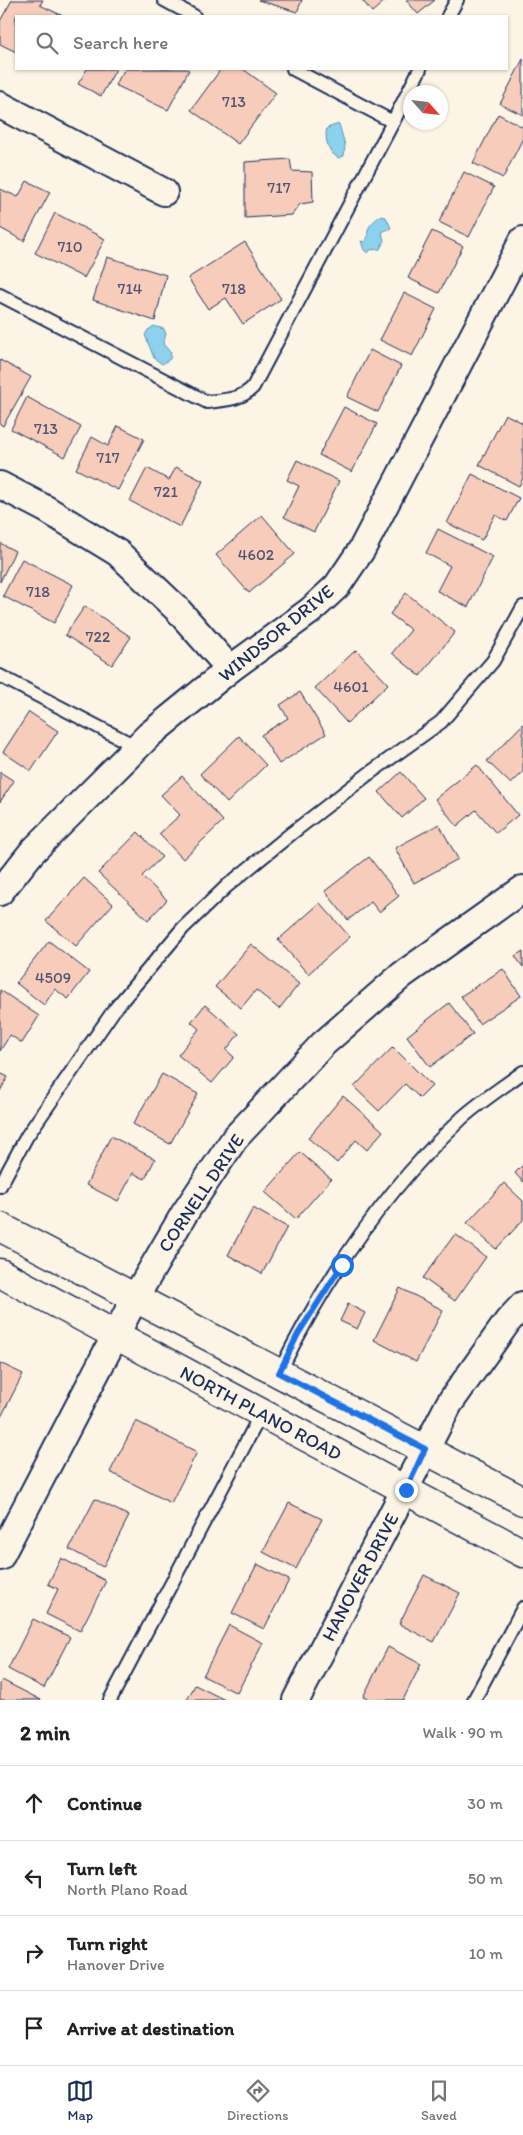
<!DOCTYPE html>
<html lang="en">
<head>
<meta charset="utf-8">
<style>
  :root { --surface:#fff; --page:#f2f2f2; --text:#222; --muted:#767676; --line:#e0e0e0; --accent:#1b2f5e }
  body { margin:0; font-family:Itim,sans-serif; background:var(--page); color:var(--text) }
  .compass { position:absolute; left:403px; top:85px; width:45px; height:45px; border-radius:50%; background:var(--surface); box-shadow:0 1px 4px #0004; rotate:117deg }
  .stop { position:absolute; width:15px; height:15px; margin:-11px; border:4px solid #1a73e8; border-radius:50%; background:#fff }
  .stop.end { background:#1a73e8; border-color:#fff; box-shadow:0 1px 5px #0008 }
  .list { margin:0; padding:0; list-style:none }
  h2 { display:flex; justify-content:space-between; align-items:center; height:65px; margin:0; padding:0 20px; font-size:21px }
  h2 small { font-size:16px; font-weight:400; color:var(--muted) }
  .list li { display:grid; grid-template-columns:32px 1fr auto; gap:15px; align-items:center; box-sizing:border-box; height:75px; padding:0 20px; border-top:1px solid var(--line) }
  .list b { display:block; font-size:19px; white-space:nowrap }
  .list p { margin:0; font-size:16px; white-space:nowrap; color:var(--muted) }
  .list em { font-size:16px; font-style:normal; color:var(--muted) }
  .icon { flex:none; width:28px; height:28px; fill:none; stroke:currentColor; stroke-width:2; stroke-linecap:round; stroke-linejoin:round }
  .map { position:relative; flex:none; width:523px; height:1700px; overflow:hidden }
  .search { position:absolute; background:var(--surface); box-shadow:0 1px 4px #0004; left:15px; right:15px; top:15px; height:55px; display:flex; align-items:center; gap:12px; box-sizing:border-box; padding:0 18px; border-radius:0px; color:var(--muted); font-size:19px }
  .sheet { height:365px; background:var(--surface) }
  nav { display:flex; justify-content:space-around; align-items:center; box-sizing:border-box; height:70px; border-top:1px solid var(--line); background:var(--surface); font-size:14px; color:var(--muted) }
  nav a { display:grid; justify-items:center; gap:2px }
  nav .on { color:var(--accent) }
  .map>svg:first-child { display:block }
</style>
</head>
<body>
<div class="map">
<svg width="523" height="1700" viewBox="0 0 523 1700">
  <rect width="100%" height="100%" fill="#fcf5e5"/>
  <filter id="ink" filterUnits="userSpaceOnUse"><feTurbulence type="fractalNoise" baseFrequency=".02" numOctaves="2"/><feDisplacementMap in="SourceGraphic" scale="10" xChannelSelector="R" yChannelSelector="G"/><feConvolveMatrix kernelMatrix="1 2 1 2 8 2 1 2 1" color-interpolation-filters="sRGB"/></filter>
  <g filter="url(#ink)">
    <!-- water -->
    <g fill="#8cd2ee" stroke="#5f91b4">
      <path d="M339 124 345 145 344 156 339 158C328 154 324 138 327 128Z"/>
      <path d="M380 216 386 217 391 228 382 232 384 241 380 249 370 250 368 253 364 250 361 241 364 242 368 236C366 227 373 222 380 216Z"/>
      <polygon points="154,326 164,329 166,334 163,344 171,353 170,359 162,364 154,358 145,335 148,330"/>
    </g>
    <!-- building -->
    <g fill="#f8ccba" stroke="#1b2f5e">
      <polygon points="12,0 43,0 40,5 63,16 16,16 16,52 0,44 0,21"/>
      <polygon points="258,0 302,0 297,12"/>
      <polygon points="362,0 386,0 372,12"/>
      <polygon points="406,0 435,0 418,14"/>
      <polygon points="523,59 523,115 500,104"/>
      <polygon points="87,69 116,69 101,96 78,84"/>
      <polygon points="125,69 187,69 189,70 168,110 115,85"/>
      <polygon points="221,69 243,69 276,93 238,144 191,110"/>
      <polygon points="498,114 523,127 523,138 503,178 473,163"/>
      <polygon points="290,159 292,171 312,172 313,202 300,204 292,215 245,218 245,162"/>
      <polygon points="464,172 494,187 469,237 439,222"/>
      <polygon points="27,181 50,192 24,241 0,228 0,189 18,197"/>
      <polygon points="55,213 105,239 84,278 35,253"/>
      <polygon points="432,231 463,246 439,293 408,278"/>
      <polygon points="245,242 281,299 243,324 226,298 208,309 188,278"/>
      <polygon points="107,257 166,275 155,321 93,300"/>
      <polygon points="404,293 436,309 412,356 380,340"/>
      <polygon points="370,350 401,366 378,412 347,397"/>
      <polygon points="0,360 31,377 3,426 0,424"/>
      <polygon points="27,397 81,427 65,457 11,429"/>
      <polygon points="344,407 377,424 352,472 319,455"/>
      <polygon points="505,414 523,423 523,478 519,486 479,465"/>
      <polygon points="118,426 144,439 118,490 76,469 92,437 108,446"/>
      <polygon points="297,460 339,481 314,532 284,517 299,486 287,480"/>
      <polygon points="176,467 203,481 180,527 130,501 147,468 169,480"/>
      <polygon points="472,474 519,498 507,521 495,515 482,540 447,523"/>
      <polygon points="262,515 295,554 249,593 216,555"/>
      <polygon points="438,529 493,557 468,607 437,591 450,566 426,553"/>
      <polygon points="0,543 15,551 0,582"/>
      <polygon points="22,559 73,585 54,623 3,596"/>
      <polygon points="406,593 455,632 420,676 392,653 411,630 390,614"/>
      <polygon points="85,606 131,637 112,665 65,635"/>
      <polygon points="356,650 388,684 347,723 315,688"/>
      <polygon points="300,692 326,734 279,764 261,735 288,718 280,705"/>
      <polygon points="29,712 58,731 31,771 3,752"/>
      <polygon points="523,724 523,772 511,784 487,761"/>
      <polygon points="239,736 266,765 227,803 200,774"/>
      <polygon points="477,765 518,815 496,833 476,810 457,826 435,799"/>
      <polygon points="0,772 14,781 0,802"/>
      <polygon points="401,772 424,798 402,818 379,792"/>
      <polygon points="182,776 223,821 183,859 159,834 180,815 161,795"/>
      <polygon points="439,824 458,859 414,883 395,848"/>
      <polygon points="138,832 162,857 142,876 167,900 148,920 98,873"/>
      <polygon points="369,857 399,896 379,912 371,902 348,920 325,891"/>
      <polygon points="84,878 113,904 76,946 46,921"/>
      <polygon points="320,903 350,937 308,974 278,940"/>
      <polygon points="49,941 89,972 68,999 55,989 44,1005 16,983"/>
      <polygon points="251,944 299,984 279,1009 256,990 241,1008 215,987"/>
      <polygon points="523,951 523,967 515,956"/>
      <polygon points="503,969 521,996 479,1024 461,996"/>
      <polygon points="0,990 39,1016 22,1043 10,1035 0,1051"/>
      <polygon points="449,1003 473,1034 430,1067 407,1036"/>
      <polygon points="205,1005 239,1034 226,1050 234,1057 212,1083 178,1055 199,1029 191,1022"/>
      <polygon points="393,1047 432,1086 420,1098 405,1084 379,1111 354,1087"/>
      <polygon points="0,1073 8,1077 0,1091"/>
      <polygon points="162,1074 198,1094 170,1144 133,1124"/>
      <polygon points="343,1096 383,1131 367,1150 356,1140 337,1163 308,1138"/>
      <polygon points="111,1136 155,1159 145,1179 133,1173 118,1201 86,1185"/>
      <polygon points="300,1152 331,1179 296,1219 265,1192"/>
      <polygon points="523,1165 523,1182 515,1173"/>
      <polygon points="504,1183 523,1201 523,1220 496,1249 467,1223"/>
      <polygon points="253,1208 287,1227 262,1274 228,1255"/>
      <polygon points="455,1234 486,1257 455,1301 423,1278"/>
      <polygon points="400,1288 443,1310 416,1362 374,1340"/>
      <polygon points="348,1304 365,1313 357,1329 340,1321"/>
      <polygon points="0,1363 23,1374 1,1417 0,1417"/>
      <polygon points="136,1421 197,1452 171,1503 110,1472"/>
      <polygon points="95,1499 129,1516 103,1567 69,1549"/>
      <polygon points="289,1503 322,1519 296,1569 263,1552"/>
      <polygon points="61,1558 106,1581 80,1631 46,1614 58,1589 48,1584"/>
      <polygon points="257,1564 289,1580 264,1629 232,1613"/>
      <polygon points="424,1575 460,1593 434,1642 399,1624"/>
      <polygon points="33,1619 70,1637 44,1688 8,1669"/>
      <polygon points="229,1625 263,1643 237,1693 203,1676"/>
      <polygon points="388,1647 421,1664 403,1700 370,1700 363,1697"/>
      <polygon points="2,1680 41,1700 0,1700 0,1684"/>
      <polygon points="195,1685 225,1700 187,1700"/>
    </g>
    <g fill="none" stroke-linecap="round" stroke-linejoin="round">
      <!-- service casing -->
      <g stroke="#1b2f5e" stroke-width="16">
        <g id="service">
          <polyline points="164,0 194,16"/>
          <polyline points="448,16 457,0"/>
          <polyline points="293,69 393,122 420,69"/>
          <path d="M0 295 207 402C224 400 241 400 253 387L393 122"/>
          <polyline points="0,676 137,747"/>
          <polyline points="0,1186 27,1136 114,1010 183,928 227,886 292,833 367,775 441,722 493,661 523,607"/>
          <path d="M279 1373C325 1279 385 1190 462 1118 481 1101 503 1087 523 1072"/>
          <polyline points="110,1700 261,1414"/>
          <polyline points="474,1700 523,1608"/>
        </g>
      </g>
      <!-- minor casing -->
      <g stroke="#1b2f5e" stroke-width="30">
        <g id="minor">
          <polyline points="0,105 164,192"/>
          <polyline points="0,485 46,509 118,553 177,609 230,669"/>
          <polyline points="0,892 32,852 149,735 230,669 310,611 337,586 362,549 523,240"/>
          <polyline points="0,1557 135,1298 184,1214 235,1138 323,1044 402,975 523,889"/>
          <polyline points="296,1700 449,1404 508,1321 523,1305"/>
        </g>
      </g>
      <!-- secondary casing -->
      <g stroke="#1b2f5e" stroke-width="31">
        <g id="secondary">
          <polyline points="0,1227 523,1501"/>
          <polyline points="0,1273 523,1553"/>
        </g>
      </g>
      <!-- service -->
      <use href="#service" stroke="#fcf5e5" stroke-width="12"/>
      <!-- minor -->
      <use href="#minor" stroke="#fcf5e5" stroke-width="26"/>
      <!-- secondary -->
      <use href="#secondary" stroke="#fcf5e5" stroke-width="28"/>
    </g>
  </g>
  <g fill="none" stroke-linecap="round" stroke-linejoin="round" filter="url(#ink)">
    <!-- route -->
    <polyline stroke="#1a73e8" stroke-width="6" points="342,1265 298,1334 279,1373 425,1449 406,1490"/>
  </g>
  <g text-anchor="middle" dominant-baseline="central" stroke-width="4" stroke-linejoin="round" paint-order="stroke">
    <!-- number labels -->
    <g font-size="16" fill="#525675">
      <text x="234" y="101">713</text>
      <text x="279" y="187">717</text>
      <text x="70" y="246">710</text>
      <text x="130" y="288">714</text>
      <text x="234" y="288">718</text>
      <text x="46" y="428">713</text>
      <text x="108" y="457">717</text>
      <text x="166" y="491">721</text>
      <text x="256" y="554">4602</text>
      <text x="38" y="591">718</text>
      <text x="98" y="636">722</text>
      <text x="351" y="686">4601</text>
      <text x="53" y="977">4509</text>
    </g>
    <!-- street labels -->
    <g font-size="19" fill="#1b2f5e" stroke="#fcf5e5">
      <text transform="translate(276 633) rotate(-39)">WINDSOR DRIVE</text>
      <text transform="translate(201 1193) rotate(-56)">CORNELL DRIVE</text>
      <text transform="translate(261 1413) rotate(28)">NORTH PLANO ROAD</text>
      <text transform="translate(360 1577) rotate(-62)">HANOVER DRIVE</text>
    </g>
  </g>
</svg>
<svg class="compass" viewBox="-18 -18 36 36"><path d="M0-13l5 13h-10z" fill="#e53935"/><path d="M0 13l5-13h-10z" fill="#767676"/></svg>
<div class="stop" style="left:342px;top:1265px"></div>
<div class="stop end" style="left:406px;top:1490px"></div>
<div class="search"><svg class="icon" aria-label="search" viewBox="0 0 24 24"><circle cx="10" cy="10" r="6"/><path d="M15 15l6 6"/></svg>Search here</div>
</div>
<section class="sheet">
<h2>2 min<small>Walk · 90 m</small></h2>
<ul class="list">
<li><svg class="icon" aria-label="ahead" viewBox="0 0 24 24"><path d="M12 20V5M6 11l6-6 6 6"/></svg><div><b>Continue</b></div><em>30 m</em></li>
<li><svg class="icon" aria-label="left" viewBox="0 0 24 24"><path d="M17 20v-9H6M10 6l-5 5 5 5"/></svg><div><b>Turn left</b><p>North Plano Road</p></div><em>50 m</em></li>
<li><svg class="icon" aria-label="right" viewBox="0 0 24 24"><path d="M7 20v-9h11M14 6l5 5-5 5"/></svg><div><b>Turn right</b><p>Hanover Drive</p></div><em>10 m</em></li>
<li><svg class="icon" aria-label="arrive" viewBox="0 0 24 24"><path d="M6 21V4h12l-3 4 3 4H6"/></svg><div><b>Arrive at destination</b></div></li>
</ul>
</section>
<nav>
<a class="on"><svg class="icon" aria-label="map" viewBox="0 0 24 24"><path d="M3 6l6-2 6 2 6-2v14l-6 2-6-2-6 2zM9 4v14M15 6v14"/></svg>Map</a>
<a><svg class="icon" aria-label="directions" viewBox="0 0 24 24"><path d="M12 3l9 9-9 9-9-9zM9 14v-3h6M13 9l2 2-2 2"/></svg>Directions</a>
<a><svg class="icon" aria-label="saved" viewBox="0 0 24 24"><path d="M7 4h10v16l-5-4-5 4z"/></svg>Saved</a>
</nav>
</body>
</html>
